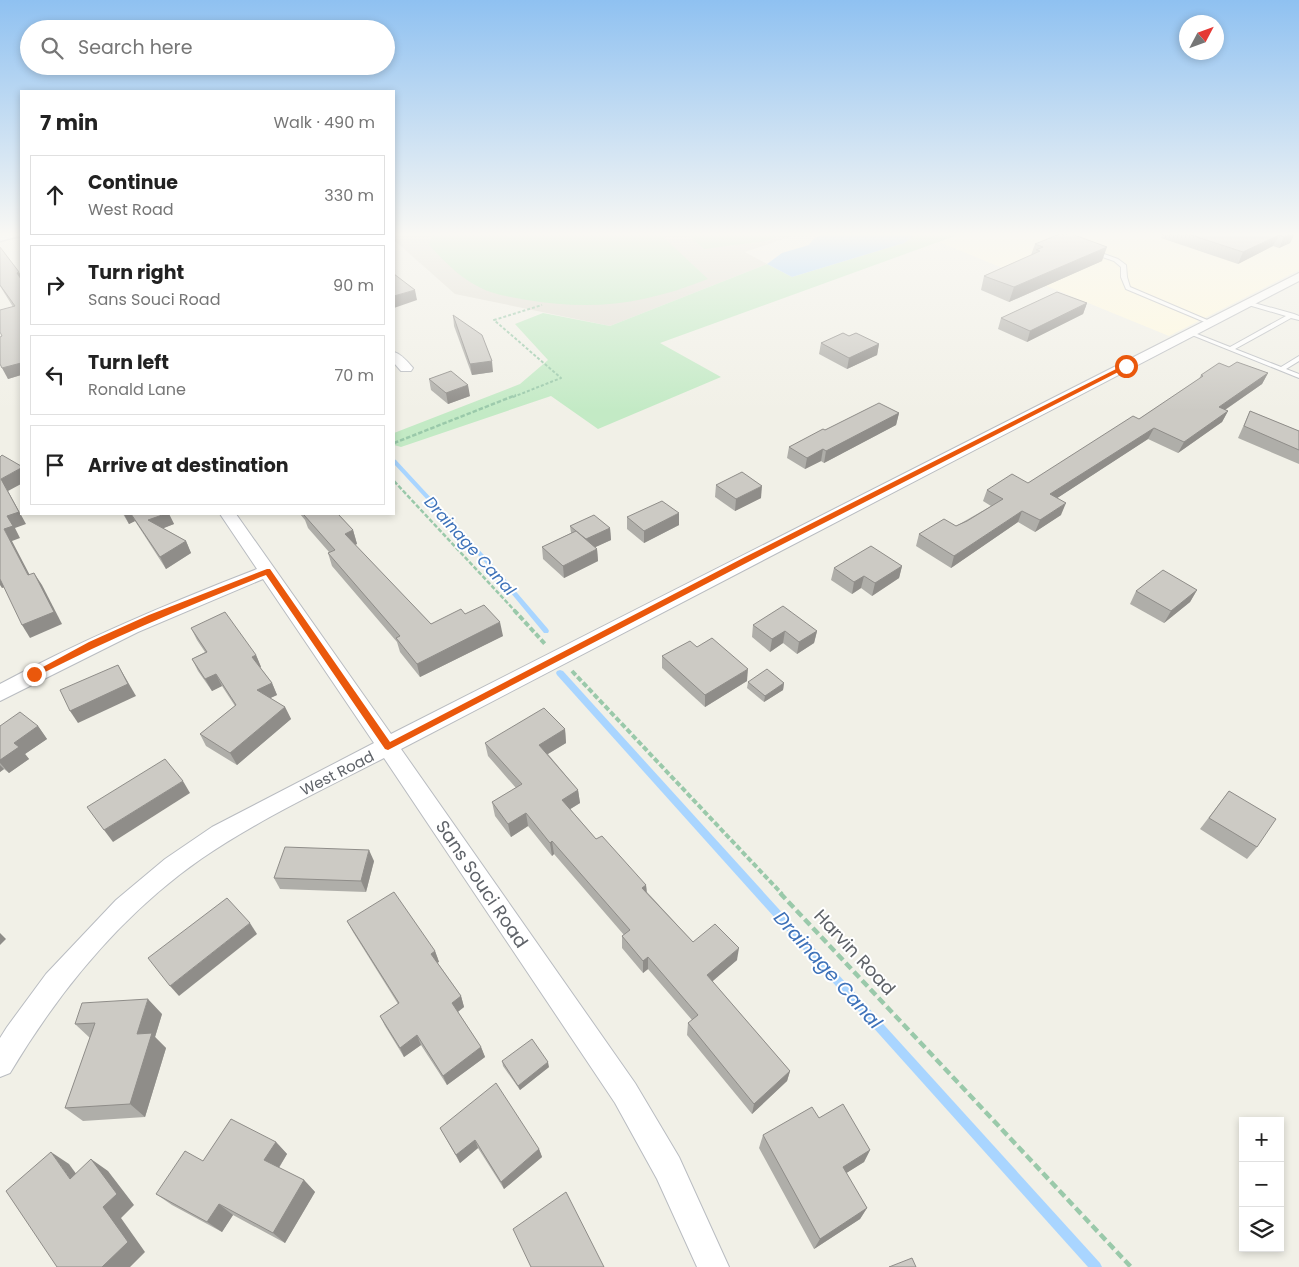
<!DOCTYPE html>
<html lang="en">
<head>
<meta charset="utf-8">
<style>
  :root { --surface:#fff; --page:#f6f6f6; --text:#222; --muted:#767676; --line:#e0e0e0 }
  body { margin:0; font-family:Poppins,sans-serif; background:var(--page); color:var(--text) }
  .controls { position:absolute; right:15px; bottom:15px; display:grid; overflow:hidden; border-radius:0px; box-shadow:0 2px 8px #0003 }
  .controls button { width:45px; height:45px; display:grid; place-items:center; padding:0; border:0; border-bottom:1px solid var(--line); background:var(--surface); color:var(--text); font:25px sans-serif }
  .compass { position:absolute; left:1179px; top:15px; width:45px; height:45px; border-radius:50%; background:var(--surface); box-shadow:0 2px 8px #0003; rotate:49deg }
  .stop { position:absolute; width:15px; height:15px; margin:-11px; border:4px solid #ea580c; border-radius:50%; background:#fff }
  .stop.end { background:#ea580c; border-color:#fff; box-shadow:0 1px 5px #0008 }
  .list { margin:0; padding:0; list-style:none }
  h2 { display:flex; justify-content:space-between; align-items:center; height:65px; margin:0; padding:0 20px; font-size:21px }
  h2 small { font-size:16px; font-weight:400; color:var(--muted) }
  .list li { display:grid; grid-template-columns:32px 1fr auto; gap:15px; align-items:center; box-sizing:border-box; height:80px; margin:0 10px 10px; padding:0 10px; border:1px solid var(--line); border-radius:0px }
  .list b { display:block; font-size:19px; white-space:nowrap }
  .list p { margin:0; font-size:16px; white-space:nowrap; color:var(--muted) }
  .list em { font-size:16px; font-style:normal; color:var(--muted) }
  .icon { flex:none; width:28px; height:28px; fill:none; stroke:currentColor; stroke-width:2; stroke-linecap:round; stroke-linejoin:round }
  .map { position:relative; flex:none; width:1299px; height:1267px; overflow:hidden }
  .search { position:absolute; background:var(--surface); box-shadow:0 2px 8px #0003; left:20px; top:20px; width:375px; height:55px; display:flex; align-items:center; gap:12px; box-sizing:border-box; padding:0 18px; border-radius:28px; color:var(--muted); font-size:19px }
  .panel { position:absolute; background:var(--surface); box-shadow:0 2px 8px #0003; left:20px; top:90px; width:375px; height:425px; border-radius:0px }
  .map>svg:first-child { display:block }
</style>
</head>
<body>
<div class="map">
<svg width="1299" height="1267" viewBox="0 0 1299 1267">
  <rect width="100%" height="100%" fill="#f1f0e7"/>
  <!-- commercial -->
  <polygon fill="#fff9de" points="963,233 1299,233 1299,270 1169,336 939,242"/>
  <!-- education -->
  <polygon fill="#e1dfd5" points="394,233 801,233 745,252 767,264 610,326 455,294 394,240"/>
  <!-- green -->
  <g fill="#c3eac5">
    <path d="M432 233H659L708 279C645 304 594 311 527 300 512 297 493 295 479 287 459 277 445 262 429 245Z"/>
    <polygon points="686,233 788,233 766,241 704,249"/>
    <polygon points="917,233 963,233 660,343 721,377 598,429 551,396 401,447 394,445 394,433 520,384 548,360 515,324 543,313 610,326 767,264 792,277 904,243"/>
  </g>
  <!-- water -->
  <polygon fill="#a9d5ff" points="827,233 914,233 912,237 904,243 792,277 767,264 782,253 809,245 814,238"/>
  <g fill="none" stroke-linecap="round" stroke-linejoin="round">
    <!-- stream -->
    <g fill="#a9d5ff" fill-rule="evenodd">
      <polygon points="394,459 396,460 495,567 548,629 549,631 548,633 544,633 491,569 394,464"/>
      <polygon points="560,670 563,671 1100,1263 1102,1267 1088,1267 557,675 556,673 557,671"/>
    </g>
    <!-- service casing -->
    <g stroke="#b9bcc1" stroke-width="2">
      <g id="service">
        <polygon points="1093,250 1118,259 1126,265 1127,277 1130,287 1212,322 1207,323 1126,289 1121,277 1121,267 1114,261 1091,253 1090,252"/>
        <polygon points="1247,301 1294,314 1299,316 1299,320 1291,318 1235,349 1281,367 1299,356 1299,361 1286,369 1299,374 1299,378 1187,333 1192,332 1230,347 1286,316 1245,304 1244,303"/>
      </g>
    </g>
    <!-- minor casing -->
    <g stroke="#b9bcc1" stroke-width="2">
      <g id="minor">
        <path d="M1299 273V281L401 749 635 1083 679 1157 729 1267H697L657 1179 615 1103 384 758C322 790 258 820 201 859 122 914 59 991 10 1073L0 1077V1038L7 1027 46 974 116 900 165 859 212 827 374 743 263 579 138 632 0 701V684C83 639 169 603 257 569L220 514H236L391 734Z"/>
        <path d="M394 352C401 354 408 362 413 368L411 371H401L394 363Z"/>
      </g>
    </g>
    <!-- secondary casing -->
    <g stroke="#babdc3" stroke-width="3">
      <polygon id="secondary" points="0,233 21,233 19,236 0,241"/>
    </g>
    <!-- path-far3 -->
    <polyline stroke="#9ac9aa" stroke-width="2" stroke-dasharray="3 2" stroke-linecap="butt" points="513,397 561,378 494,320 542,305"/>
    <!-- path-far2 -->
    <g stroke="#9ac9aa" stroke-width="2.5" stroke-dasharray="4.5 2" stroke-linecap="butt">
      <polyline points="394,443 516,395"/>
      <polyline points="394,481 515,611"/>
    </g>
    <!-- path-far1 -->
    <g stroke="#9ac9aa" stroke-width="4" stroke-dasharray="5.5 2.5" stroke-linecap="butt">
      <polyline points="514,610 545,644"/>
      <polyline points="572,671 782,894"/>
    </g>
    <!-- path -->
    <polyline stroke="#9ac9aa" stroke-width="4.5" stroke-dasharray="8 4" stroke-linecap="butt" points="780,893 1131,1267"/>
    <!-- service -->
    <use href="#service" fill="#fff" fill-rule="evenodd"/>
    <!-- minor -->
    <use href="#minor" fill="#fff" fill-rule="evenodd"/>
    <!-- secondary -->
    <use href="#secondary" fill="#fff" fill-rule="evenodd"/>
  </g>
  <!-- wall -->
  <g fill="#afaea9">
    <polygon points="1162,233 1295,233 1290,243 1279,248 1273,246 1238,264 1161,238"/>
    <polygon points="1035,244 1102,261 1009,302 981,290 984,276 1031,255"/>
    <polygon points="0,247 19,272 21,276 21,375 8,379 2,336 13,307 0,286"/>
    <polygon points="1087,303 1083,314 1027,342 998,329 1001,318"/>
    <polygon points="453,315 493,372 472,375 454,326"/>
    <polygon points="849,336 879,344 877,355 847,369 819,354 821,343"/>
    <polygon points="1229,367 1268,373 1262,384 1225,410 1228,411 1222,422 1178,453 1148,439 1057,498 1061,515 1035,532 1018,522 951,568 916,546 919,534 956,526 991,506 983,501 987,490 1028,483 1139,419 1199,379 1201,375"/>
    <polygon points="429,379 470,396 448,404 431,390"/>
    <polygon points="1250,411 1299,431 1299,464 1238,438"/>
    <polygon points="899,413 896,425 824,463 821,461 805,469 787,458 789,447 825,430"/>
    <polygon points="716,485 761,498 735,511 715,497"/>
    <polygon points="123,514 169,514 174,524 163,528 186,541 191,553 166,569 135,521 129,524"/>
    <polygon points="300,514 338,514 353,530 357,544 355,545 431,624 465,614 503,636 420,677 400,652 397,642 332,566 328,553 329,552 308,528 305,520"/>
    <polygon points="627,517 679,525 644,543 627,529"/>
    <polygon points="570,526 610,528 611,540 595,547 597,549 598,561 564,578 543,559 542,547 571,533"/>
    <polygon points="902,566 899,578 872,596 861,588 852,594 831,580 834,568"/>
    <polygon points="1197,590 1190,602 1164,623 1130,604 1136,591"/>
    <polygon points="753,625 817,631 814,643 797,654 783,643 770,652 752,637"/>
    <polygon points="191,628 256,655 261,667 260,667 272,683 277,695 270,698 285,707 291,719 237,765 206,746 200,734 235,706 222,686 212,691 198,671 192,659 205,652 197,640"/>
    <polygon points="662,656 747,681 705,707 662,668"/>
    <polygon points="748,682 784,683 783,690 764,702 747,688"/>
    <polygon points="0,726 38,726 47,739 25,754 29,759 9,773 4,769 0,772"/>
    <polygon points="565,729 566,743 548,754 578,790 580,803 570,809 596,839 646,885 647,892 693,942 737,960 712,981 790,1071 787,1081 752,1114 687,1035 688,1023 692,1020 648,969 643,973 622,948 622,936 624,935 554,854 552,856 528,826 511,837 495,816 492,802 516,788 488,756 485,743"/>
    <polygon points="1229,791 1257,847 1247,859 1200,829"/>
    <polygon points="374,861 366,892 280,889 274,878"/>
    <polygon points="347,921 435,951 439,962 437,962 461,996 464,1007 458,1012 481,1047 485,1057 447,1085 421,1045 404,1057 385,1026 380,1016 398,1004 353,932"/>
    <polygon points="162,1014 155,1037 166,1048 145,1117 83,1121 65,1108 90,1038 75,1024"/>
    <polygon points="502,1061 549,1067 520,1090 503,1066"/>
    <polygon points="819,1118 870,1150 864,1162 846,1173 867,1208 860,1219 814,1249 759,1148 763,1135"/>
    <polygon points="440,1128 539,1149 542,1157 504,1189 478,1148 460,1163"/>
    <polygon points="276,1142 287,1154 279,1168 304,1180 315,1192 285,1243 233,1215 222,1232 172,1205 156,1194 203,1161"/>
  </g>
  <!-- shaded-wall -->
  <g fill="#8f8d89">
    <polygon points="1293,233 1295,233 1290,243 1279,248 1284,237"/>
    <polygon points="1279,235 1273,246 1238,264 1243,252"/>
    <polygon points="1107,247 1102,261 1009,302 1014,287"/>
    <polygon points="19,272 21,276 21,282 17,273"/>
    <polygon points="415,290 417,300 394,308 394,296"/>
    <polygon points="1087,303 1083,314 1027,342 1030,331"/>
    <polygon points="879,344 877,355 847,369 849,358"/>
    <polygon points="492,361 493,372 472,375 470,364"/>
    <polygon points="21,363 21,375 8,379 2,368"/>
    <polygon points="1268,373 1262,384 1213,418 1219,407"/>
    <polygon points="468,385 470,396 448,404 446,393"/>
    <polygon points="1228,411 1222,422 1178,453 1184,442"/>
    <polygon points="899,413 896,425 824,463 826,451"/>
    <polygon points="1154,428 1148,439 1045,506 1050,494"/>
    <polygon points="823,449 821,461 805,469 807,458"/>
    <polygon points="21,468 21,484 8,491 26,524 15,528 20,538 12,541 36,587 28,575 4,529 1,479"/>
    <polygon points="762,486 761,498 735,511 736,499"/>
    <polygon points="1066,503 1061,515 1035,532 1040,520"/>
    <polygon points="1022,511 1018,522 951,568 954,556"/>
    <polygon points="679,513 679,525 644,543 644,531"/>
    <polygon points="124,514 131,514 135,521 129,524"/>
    <polygon points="165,514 169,514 174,524 154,532 148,520"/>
    <polygon points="610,528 611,540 587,551 586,539"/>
    <polygon points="353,530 357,544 349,547 345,534"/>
    <polygon points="186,541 191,553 166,569 160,557"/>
    <polygon points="597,549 598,561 564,578 563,566"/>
    <polygon points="902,566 899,578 872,596 875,583"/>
    <polygon points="34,573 42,585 62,624 30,638 22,625"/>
    <polygon points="864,576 861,588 852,594 854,582"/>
    <polygon points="0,577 6,587 2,588 0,585"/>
    <polygon points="1197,590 1190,602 1164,623 1171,611"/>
    <polygon points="500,622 503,636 420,677 417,664"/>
    <polygon points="785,631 783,643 770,652 772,639"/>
    <polygon points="817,631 814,643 797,654 799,642"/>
    <polygon points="256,655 261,667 258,669 252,657"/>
    <polygon points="118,665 136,696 78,723 70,711"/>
    <polygon points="748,669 747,681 705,707 705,695"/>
    <polygon points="216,674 222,686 212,691 205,679"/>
    <polygon points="272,683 277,695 262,702 257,690"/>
    <polygon points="784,683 783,690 764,702 765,696"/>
    <polygon points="285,707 291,719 237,765 230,753"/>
    <polygon points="38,726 47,739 25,754 29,759 9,773 0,763 0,760 14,743"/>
    <polygon points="565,729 566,743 541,758 539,745"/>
    <polygon points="0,765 4,769 0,772"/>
    <polygon points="183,781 190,793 113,842 104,830"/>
    <polygon points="578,790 580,803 564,813 562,800"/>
    <polygon points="526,813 528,826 511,837 508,824"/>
    <polygon points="552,841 554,854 552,856 550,843"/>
    <polygon points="369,850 374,861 366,892 361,881"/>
    <polygon points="646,885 647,898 642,888"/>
    <polygon points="250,923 257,934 179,996 170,986"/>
    <polygon points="0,933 6,939 0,945"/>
    <polygon points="739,948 737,960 706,987 707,975"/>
    <polygon points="435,951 439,962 435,964 431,954"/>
    <polygon points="648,957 648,969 643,973 643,961"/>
    <polygon points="461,996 464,1007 456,1013 452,1003"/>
    <polygon points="148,999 162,1014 155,1037 166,1048 145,1117 130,1104 137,1034"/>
    <polygon points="417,1035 421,1045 404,1057 400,1048"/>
    <polygon points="481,1047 485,1057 447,1085 443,1076"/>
    <polygon points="548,1062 549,1067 520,1090 518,1086"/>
    <polygon points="790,1071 787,1081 752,1114 754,1104"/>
    <polygon points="475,1140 478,1148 460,1163 456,1155"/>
    <polygon points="276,1142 287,1154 276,1172 264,1160"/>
    <polygon points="539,1149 542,1157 504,1189 501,1182"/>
    <polygon points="870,1150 864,1162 837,1179 843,1167"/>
    <polygon points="51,1152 69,1164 88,1190 70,1179"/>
    <polygon points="91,1159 108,1171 134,1205 121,1218 145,1252 130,1267 102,1267 103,1207"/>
    <polygon points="304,1180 315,1192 285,1243 273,1233"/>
    <polygon points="219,1204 233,1215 222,1232 207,1222"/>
    <polygon points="867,1208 860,1219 814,1249 820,1239"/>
  </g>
  <!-- building -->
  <g fill="#cccac4" stroke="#8f8d89">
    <polygon points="1069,233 1107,247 1014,287 984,276 1040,251 1036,250 1043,247 1035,244 1060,234 1064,235"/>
    <polygon points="1185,233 1293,233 1284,237 1279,235 1243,252"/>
    <polygon points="0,247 19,272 17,273 21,279 21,363 2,368 0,364 0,337 2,336 0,332 0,310 15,306 0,285"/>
    <polygon points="394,274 415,290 394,296"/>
    <polygon points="1057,292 1087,303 1030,331 1001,318"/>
    <polygon points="453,315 482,335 492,361 470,364"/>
    <polygon points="843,333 849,336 856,333 879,344 849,358 821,343"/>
    <polygon points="1237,362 1268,373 1219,407 1228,411 1184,442 1154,428 1050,494 1066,503 1040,520 1022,511 954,556 919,534 944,519 956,526 967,521 1003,499 987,490 1012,474 1028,483 1133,416 1139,419 1203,376 1201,375 1219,363 1229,367"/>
    <polygon points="451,371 468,385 446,393 429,379"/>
    <polygon points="879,403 899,413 826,451 823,449 807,458 789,447 823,429 825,430"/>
    <polygon points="1250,411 1299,431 1299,450 1244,426"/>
    <polygon points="2,455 21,466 21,468 1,479 19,512 7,516 13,526 4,529 28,575 34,573 54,612 22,625 0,579 0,457"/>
    <polygon points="742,472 762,486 736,499 716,485"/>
    <polygon points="662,501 679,513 644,531 627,517"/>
    <polygon points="131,514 165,514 148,520 186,541 160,557"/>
    <polygon points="306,514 338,514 353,530 345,534 431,624 461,609 465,614 484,605 500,622 417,664 396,638 400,636 328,553 335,550 304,515"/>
    <polygon points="594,515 610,528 586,539 570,526"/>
    <polygon points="576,531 597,549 563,566 542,547"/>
    <polygon points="871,546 902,566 875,583 864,576 854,582 834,568"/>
    <polygon points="1163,570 1197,590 1171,611 1136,591"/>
    <polygon points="783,606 817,631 799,642 785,631 772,639 753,625"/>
    <polygon points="225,612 256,655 252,657 272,683 257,690 285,707 230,753 200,734 236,705 216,674 205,679 192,659 207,652 191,628"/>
    <polygon points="712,638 748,669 705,695 662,656 690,641 697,647"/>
    <polygon points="118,665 128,684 70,711 60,690"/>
    <polygon points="767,669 784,683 765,696 748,682"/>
    <polygon points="544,708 565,729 539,745 578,790 562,800 596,839 602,836 646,885 642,888 693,942 715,924 739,948 707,975 790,1071 754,1104 688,1023 698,1015 648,957 643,961 622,936 630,930 552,841 550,843 526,813 508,824 492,802 522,784 485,743"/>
    <polygon points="20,712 38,726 14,743 19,747 0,760 0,726"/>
    <polygon points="165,759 183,781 104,830 87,807"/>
    <polygon points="1229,791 1276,819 1257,847 1209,818"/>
    <polygon points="285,847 369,850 361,881 274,878"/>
    <polygon points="394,892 435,951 431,954 461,996 452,1003 481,1047 443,1076 417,1035 400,1048 380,1016 399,1003 347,921"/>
    <polygon points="227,898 250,923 170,986 148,958"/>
    <polygon points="148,999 137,1034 152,1033 130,1104 65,1108 95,1023 75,1024 82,1003"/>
    <polygon points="532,1039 548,1062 518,1086 502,1061"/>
    <polygon points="496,1083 539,1149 501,1182 475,1140 456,1155 440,1128"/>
    <polygon points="843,1104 870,1150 843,1167 867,1208 820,1239 763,1135 812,1107 819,1118"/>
    <polygon points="231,1119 276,1142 264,1160 304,1180 273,1233 219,1204 207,1222 156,1194 185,1151 203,1161"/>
    <polygon points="51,1152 70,1179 91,1159 117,1194 103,1207 128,1242 102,1267 57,1267 6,1191"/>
    <polygon points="566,1192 604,1267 531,1267 513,1229"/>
    <polygon points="912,1258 916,1267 889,1267"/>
  </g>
  <!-- sky -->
  <linearGradient id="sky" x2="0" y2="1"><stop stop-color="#8fc1f1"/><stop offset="0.57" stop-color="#f9f8f4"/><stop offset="1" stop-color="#f9f8f4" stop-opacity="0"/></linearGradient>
  <rect width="1299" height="411" fill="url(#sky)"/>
  <!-- route -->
  <path fill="#ea580c" d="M1126 364 1128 367 750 561 388 750 385 749 266 575C187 606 113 637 37 676H31L30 674 89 642 149 615 267 569H270L390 742 745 557Z"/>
  <g text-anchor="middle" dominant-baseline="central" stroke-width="4" stroke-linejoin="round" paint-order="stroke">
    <!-- street labels -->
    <g font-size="15" fill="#5e6268" stroke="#fff">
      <text transform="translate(337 773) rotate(-27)">West Road</text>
    </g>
    <!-- water labels -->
    <g font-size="16" font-style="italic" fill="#3e72b9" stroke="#fff">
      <text transform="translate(470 546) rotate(48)">Drainage Canal</text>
    </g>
    <!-- near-street labels -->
    <g font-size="18" fill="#5e6268" stroke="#fff">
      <text transform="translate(482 884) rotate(56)">Sans Souci Road</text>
      <text transform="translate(855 952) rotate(47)">Harvin Road</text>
    </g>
    <!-- near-water labels -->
    <g font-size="19" font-style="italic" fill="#3e72b9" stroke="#fff">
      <text transform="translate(828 970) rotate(48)">Drainage Canal</text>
    </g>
  </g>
</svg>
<div class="controls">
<button>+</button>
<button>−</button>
<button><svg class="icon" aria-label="layers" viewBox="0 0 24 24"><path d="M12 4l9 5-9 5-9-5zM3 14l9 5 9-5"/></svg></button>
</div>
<svg class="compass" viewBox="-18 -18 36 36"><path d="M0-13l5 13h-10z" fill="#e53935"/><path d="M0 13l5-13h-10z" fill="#767676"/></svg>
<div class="stop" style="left:1126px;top:366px"></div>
<div class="stop end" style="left:34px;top:674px"></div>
<div class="search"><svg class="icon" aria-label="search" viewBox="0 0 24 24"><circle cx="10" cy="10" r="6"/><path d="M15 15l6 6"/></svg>Search here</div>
<section class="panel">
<h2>7 min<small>Walk · 490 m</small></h2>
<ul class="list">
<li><svg class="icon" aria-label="ahead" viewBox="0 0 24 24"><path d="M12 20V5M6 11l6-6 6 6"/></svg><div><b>Continue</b><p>West Road</p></div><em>330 m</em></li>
<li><svg class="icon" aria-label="right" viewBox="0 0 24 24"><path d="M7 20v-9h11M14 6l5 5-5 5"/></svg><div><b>Turn right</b><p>Sans Souci Road</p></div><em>90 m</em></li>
<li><svg class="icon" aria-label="left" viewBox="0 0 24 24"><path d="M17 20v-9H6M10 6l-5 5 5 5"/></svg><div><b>Turn left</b><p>Ronald Lane</p></div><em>70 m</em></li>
<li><svg class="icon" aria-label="arrive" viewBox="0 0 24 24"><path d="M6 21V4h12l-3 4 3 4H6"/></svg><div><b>Arrive at destination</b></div></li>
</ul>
</section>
</div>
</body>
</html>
